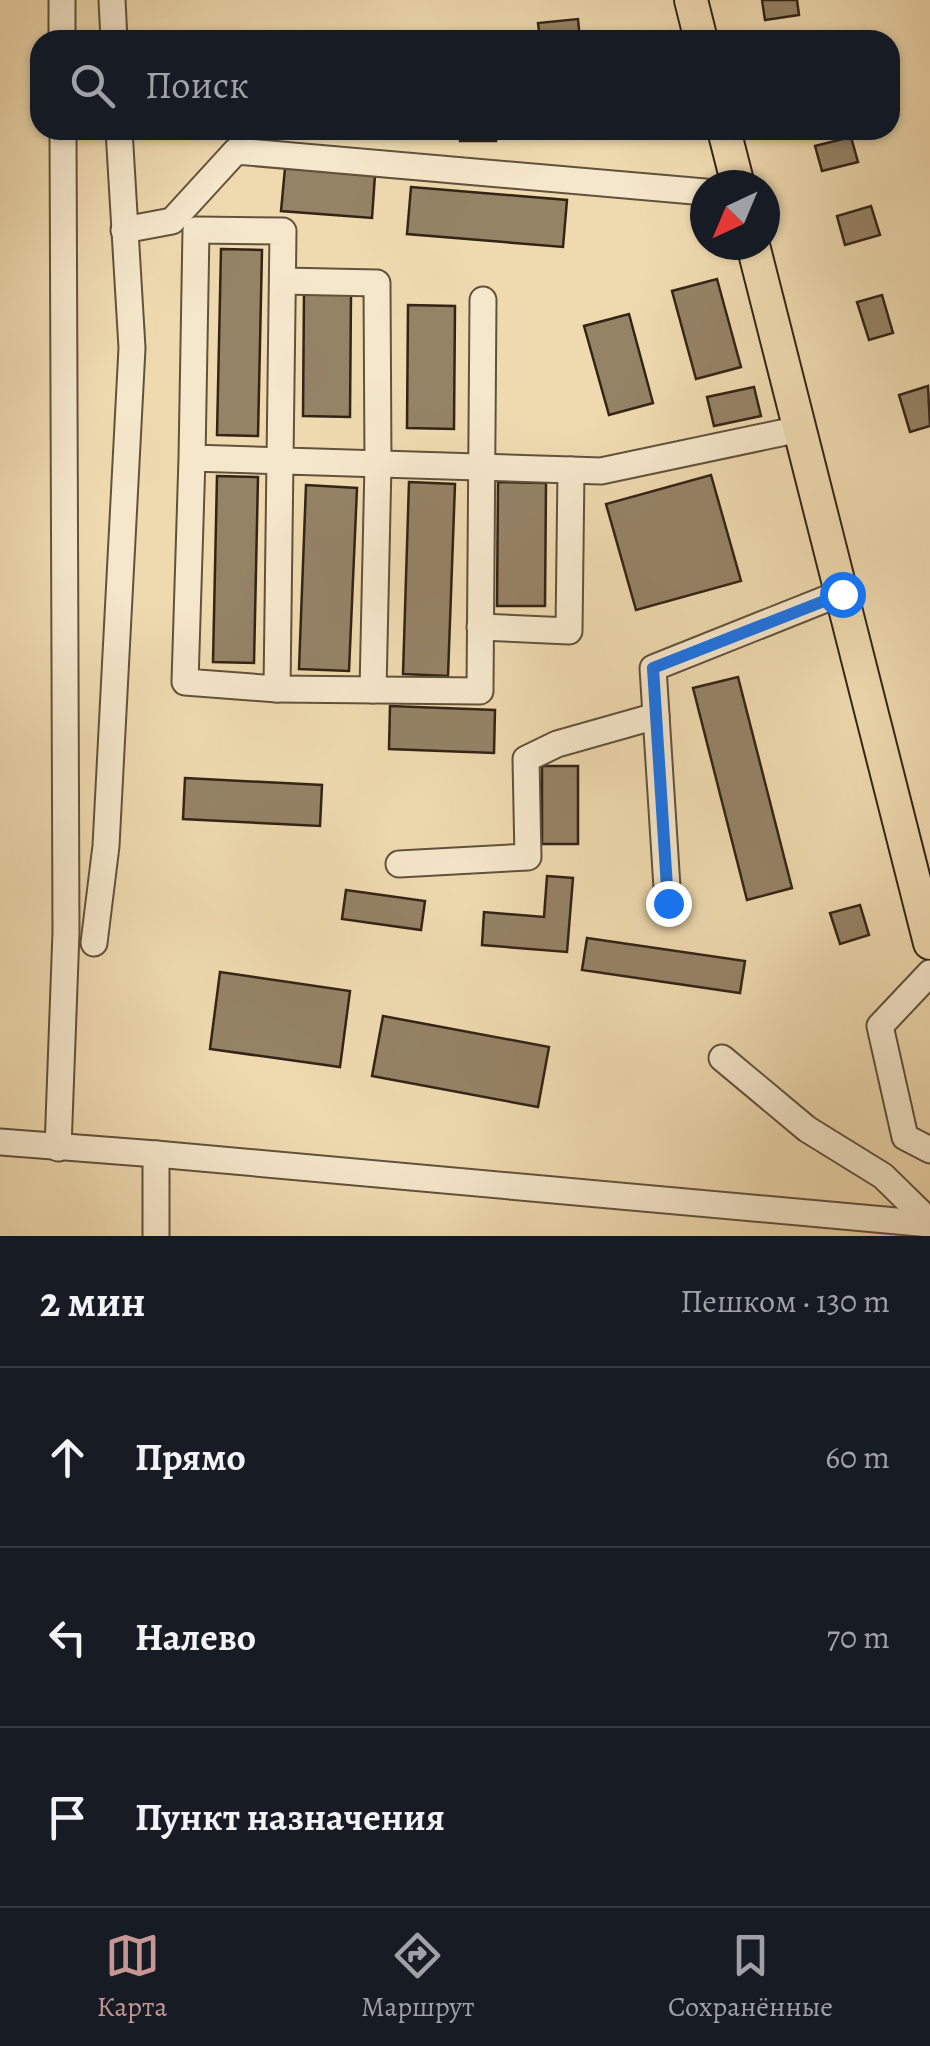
<!DOCTYPE html>
<html lang="ru">
<head>
<meta charset="utf-8">
<style>
  :root { --surface:#171b24; --page:#20242c; --text:#f1f3f6; --muted:#9ea1a6; --line:#363941; --accent:#c59692 }
  body { margin:0; font-family:Alegreya,serif; background:var(--page); color:var(--text) }
  .compass { position:absolute; left:690px; top:170px; width:90px; height:90px; border-radius:50%; background:var(--surface); box-shadow:0 2px 8px #0004; rotate:224deg }
  .stop { position:absolute; width:30px; height:30px; margin:-22px; border:8px solid #1a73e8; border-radius:50%; background:#fff }
  .stop.end { background:#1a73e8; border-color:#fff; box-shadow:0 2px 10px #0008 }
  .list { margin:0; padding:0; list-style:none }
  h2 { display:flex; justify-content:space-between; align-items:center; height:130px; margin:0; padding:0 40px; font-size:42px }
  h2 small { font-size:32px; font-weight:400; color:var(--muted) }
  .list li { display:grid; grid-template-columns:65px 1fr auto; gap:30px; align-items:center; box-sizing:border-box; height:180px; padding:0 40px; border-top:2px solid var(--line) }
  .list b { display:block; font-size:38px; white-space:nowrap }
  .list em { font-size:32px; font-style:normal; color:var(--muted) }
  .icon { flex:none; width:55px; height:55px; fill:none; stroke:currentColor; stroke-width:2; stroke-linecap:round; stroke-linejoin:round }
  .map { position:relative; flex:none; width:930px; height:1236px; overflow:hidden }
  .search { position:absolute; background:var(--surface); box-shadow:0 2px 8px #0004; left:30px; right:30px; top:30px; height:110px; display:flex; align-items:center; gap:25px; box-sizing:border-box; padding:0 35px; border-radius:30px; color:var(--muted); font-size:38px }
  .sheet { height:670px; background:var(--surface) }
  nav { display:flex; justify-content:space-around; align-items:center; box-sizing:border-box; height:140px; border-top:2px solid var(--line); background:var(--surface); font-size:28px; color:var(--muted) }
  nav a { display:grid; justify-items:center; gap:5px }
  nav .on { color:var(--accent) }
  .map>svg:first-child { display:block }
</style>
</head>
<body>
<div class="map">
<svg width="930" height="1236" viewBox="0 0 930 1236">
  <rect width="100%" height="100%" fill="#efdaaf"/>
  <filter id="stains"><feTurbulence type="fractalNoise" baseFrequency=".002" numOctaves="4"/><feColorMatrix values="0 0 0 0 .2 0 0 0 0 .09 0 0 0 0 .02 0 0 0 .5 -.17"/></filter>
  <radialGradient id="worn" r=".72"><stop offset=".6" stop-color="#630" stop-opacity="0"/><stop offset="1" stop-color="#630" stop-opacity=".3"/></radialGradient>
  <!-- building -->
  <g fill="#958366" stroke="#332416" stroke-width="2.5">
    <polygon points="762,0 797,0 799,15 765,20"/>
    <polygon points="578,19 580,40 540,40 538,23"/>
    <rect x="460" y="130" width="36" height="11"/>
    <polygon points="851,137 858,162 822,171 815,146"/>
    <polygon points="285,168 375,175 372,218 281,211"/>
    <polygon points="411,187 567,200 563,247 407,234"/>
    <polygon points="871,206 880,235 845,245 837,216"/>
    <polygon points="221,249 262,250 258,436 217,435"/>
    <polygon points="717,279 741,367 696,379 672,291"/>
    <polygon points="304,292 351,293 350,417 303,416"/>
    <polygon points="882,295 893,333 869,340 857,302"/>
    <polygon points="408,305 455,306 454,429 407,428"/>
    <polygon points="629,314 653,403 609,415 584,326"/>
    <polygon points="928,386 930,426 910,432 899,395"/>
    <polygon points="754,387 761,416 714,426 707,397"/>
    <polygon points="711,475 741,581 636,610 606,504"/>
    <polygon points="217,476 258,477 254,663 213,662"/>
    <polygon points="409,482 455,484 448,676 403,674"/>
    <polygon points="498,482 546,483 545,606 497,606"/>
    <polygon points="306,485 357,488 349,671 299,669"/>
    <polygon points="738,677 792,888 747,900 693,688"/>
    <polygon points="390,706 495,710 494,753 389,749"/>
    <rect x="542" y="766" width="36" height="78"/>
    <polygon points="185,778 322,785 320,826 183,819"/>
    <polygon points="547,876 573,878 567,952 482,945 484,912 544,917"/>
    <polygon points="346,890 425,901 421,930 342,919"/>
    <polygon points="860,905 869,935 840,944 830,913"/>
    <polygon points="587,938 745,961 740,993 582,970"/>
    <polygon points="220,972 350,991 340,1067 210,1049"/>
    <polygon points="383,1016 549,1047 538,1107 372,1076"/>
  </g>
  <g fill="none" stroke-linecap="round" stroke-linejoin="round">
    <!-- minor casing -->
    <g stroke="#62523c" stroke-width="29">
      <g id="minor">
        <polyline points="62,0 62,40"/>
        <polyline points="112,0 114,40"/>
        <polyline points="124,230 172,221 236,151 705,192"/>
        <polyline points="283,281 377,283 378,464 373,690"/>
        <path d="M192 458 185 682 277 689 283 231 196 230 192 458C318 462 445 466 571 470L601 471 800 429"/>
        <polyline points="480,627 569,631 571,470"/>
        <polyline points="277,689 480,691 483,300"/>
        <polyline points="399,864 528,857 526,759 557,744 656,716"/>
        <polyline points="668,903 653,668 841,593"/>
        <polyline points="94,943 106,846 132,348 119,130"/>
        <polyline points="930,973 880,1026 905,1137 930,1150"/>
        <polyline points="722,1058 807,1129 883,1176 930,1222"/>
        <polyline points="0,1142 156,1154 156,1236"/>
        <polyline points="58,1148 66,932 63,130"/>
        <polyline points="156,1154 930,1224"/>
      </g>
    </g>
    <!-- major casing -->
    <g stroke="#332416" stroke-width="36">
      <g id="major">
        <polyline points="691,0 701,40"/>
        <polyline points="724,130 738,185"/>
        <polyline points="753,245 930,943"/>
      </g>
    </g>
    <!-- minor -->
    <use href="#minor" stroke="#f5e7cb" stroke-width="25"/>
    <!-- major -->
    <use href="#major" stroke="#efdaaf" stroke-width="32"/>
  </g>
  <g fill="none" stroke-linecap="round" stroke-linejoin="round">
    <!-- route -->
    <polyline stroke="#1a73e8" stroke-width="12" points="668,903 653,668 842,594"/>
  </g>
  <rect width="100%" height="100%" filter="url(#stains)"/>
  <rect width="100%" height="100%" fill="url(#worn)"/>
</svg>
<svg class="compass" viewBox="-18 -18 36 36"><path d="M0-13l5 13h-10z" fill="#e53935"/><path d="M0 13l5-13h-10z" fill="#9ea1a6"/></svg>
<div class="stop" style="left:842px;top:594px"></div>
<div class="stop end" style="left:668px;top:903px"></div>
<div class="search"><svg class="icon" aria-label="search" viewBox="0 0 24 24"><circle cx="10" cy="10" r="6"/><path d="M15 15l6 6"/></svg>Поиск</div>
</div>
<section class="sheet">
<h2>2 мин<small>Пешком · 130 m</small></h2>
<ul class="list">
<li><svg class="icon" aria-label="ahead" viewBox="0 0 24 24"><path d="M12 20V5M6 11l6-6 6 6"/></svg><div><b>Прямо</b></div><em>60 m</em></li>
<li><svg class="icon" aria-label="left" viewBox="0 0 24 24"><path d="M17 20v-9H6M10 6l-5 5 5 5"/></svg><div><b>Налево</b></div><em>70 m</em></li>
<li><svg class="icon" aria-label="arrive" viewBox="0 0 24 24"><path d="M6 21V4h12l-3 4 3 4H6"/></svg><div><b>Пункт назначения</b></div></li>
</ul>
</section>
<nav>
<a class="on"><svg class="icon" aria-label="map" viewBox="0 0 24 24"><path d="M3 6l6-2 6 2 6-2v14l-6 2-6-2-6 2zM9 4v14M15 6v14"/></svg>Карта</a>
<a><svg class="icon" aria-label="directions" viewBox="0 0 24 24"><path d="M12 3l9 9-9 9-9-9zM9 14v-3h6M13 9l2 2-2 2"/></svg>Маршрут</a>
<a><svg class="icon" aria-label="saved" viewBox="0 0 24 24"><path d="M7 4h10v16l-5-4-5 4z"/></svg>Сохранённые</a>
</nav>
</body>
</html>
